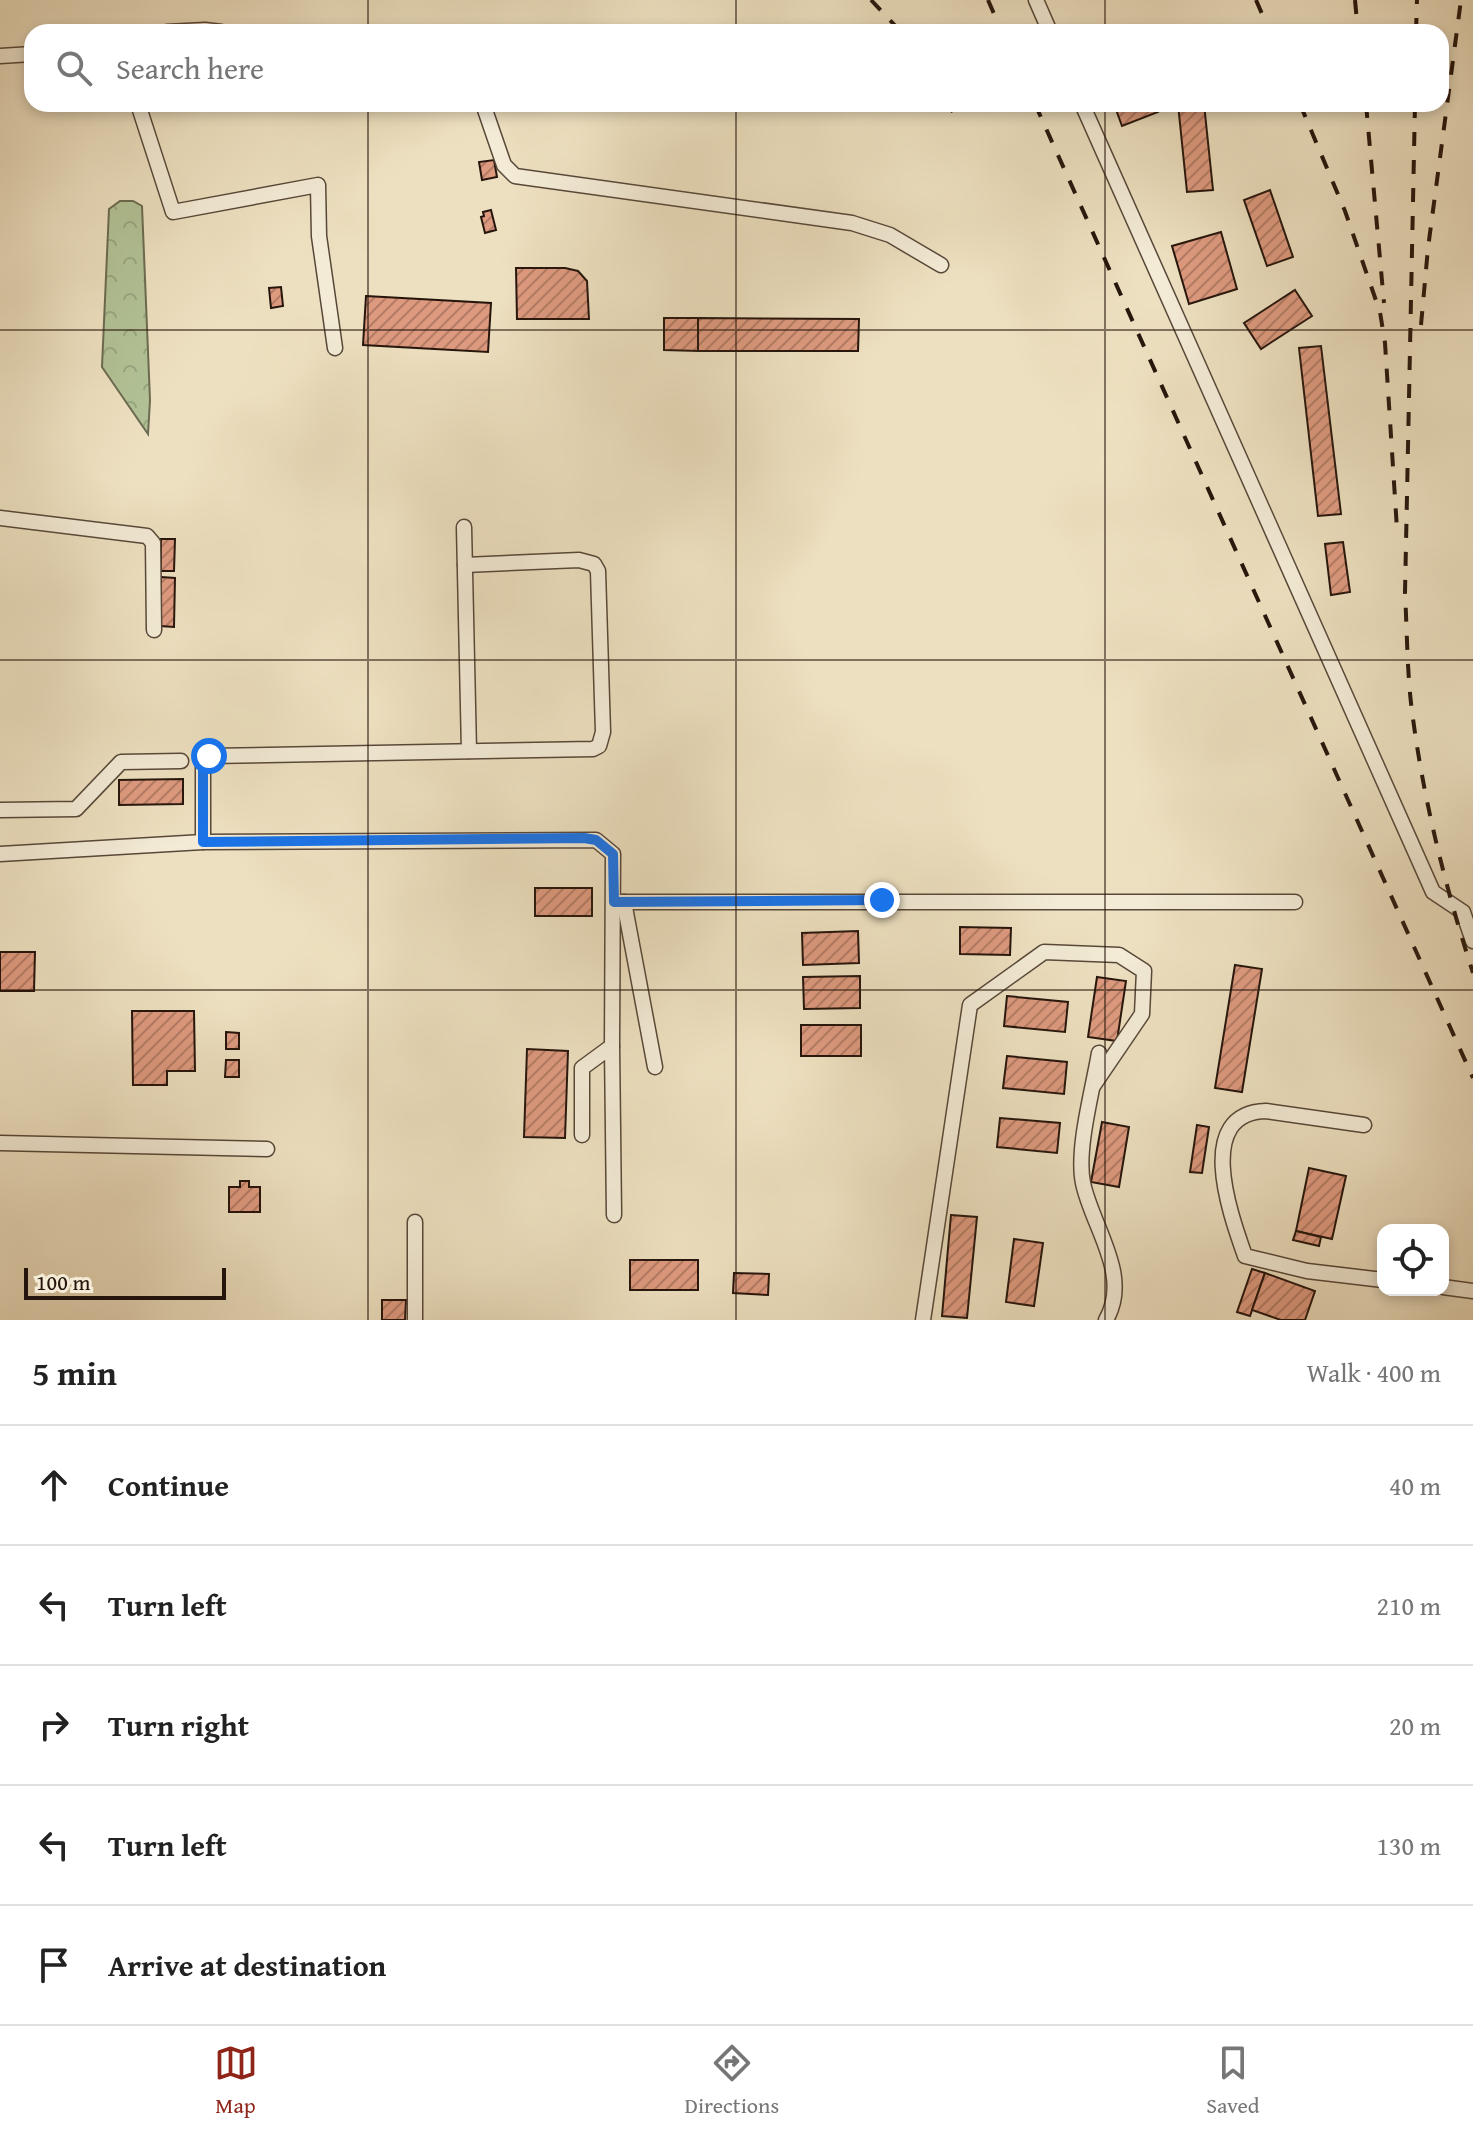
<!DOCTYPE html>
<html lang="en">
<head>
<meta charset="utf-8">
<style>
  :root { --surface:#fff; --page:#f6f6f6; --text:#222; --muted:#767676; --line:#e0e0e0; --accent:#8f2418 }
  body { margin:0; font-family:"Gentium Book Plus",serif; background:var(--page); color:var(--text) }
  .controls { position:absolute; right:24px; bottom:24px; display:grid; overflow:hidden; border-radius:16px; box-shadow:0 4px 12px #0003 }
  .controls button { width:72px; height:72px; display:grid; place-items:center; padding:0; border:0; border-bottom:2px solid var(--line); background:var(--surface); color:var(--text); font:40px sans-serif }
  .scale { position:absolute; left:24px; bottom:20px; width:202px; box-sizing:border-box; padding-left:8px; border:4px solid #26150c; border-top:0; font-size:22px; line-height:28px; white-space:nowrap; color:#26150c; -webkit-text-stroke:6px #f3ebd6; paint-order:stroke }
  .stop { position:absolute; width:24px; height:24px; margin:-18px; border:6px solid #1a73e8; border-radius:50%; background:#fff }
  .stop.end { background:#1a73e8; border-color:#fff; box-shadow:0 2px 8px #0008 }
  .list { margin:0; padding:0; list-style:none }
  h2 { display:flex; justify-content:space-between; align-items:center; height:104px; margin:0; padding:0 32px; font-size:34px }
  h2 small { font-size:26px; font-weight:400; color:var(--muted) }
  .list li { display:grid; grid-template-columns:52px 1fr auto; gap:24px; align-items:center; box-sizing:border-box; height:120px; padding:0 32px; border-top:2px solid var(--line) }
  .list b { display:block; font-size:30px; white-space:nowrap }
  .list em { font-size:26px; font-style:normal; color:var(--muted) }
  .icon { flex:none; width:44px; height:44px; fill:none; stroke:currentColor; stroke-width:2; stroke-linecap:round; stroke-linejoin:round }
  .map { position:relative; flex:none; width:1473px; height:1320px; overflow:hidden }
  .search { position:absolute; background:var(--surface); box-shadow:0 4px 12px #0003; left:24px; right:24px; top:24px; height:88px; display:flex; align-items:center; gap:20px; box-sizing:border-box; padding:0 28px; border-radius:24px; color:var(--muted); font-size:30px }
  .sheet { height:704px; background:var(--surface) }
  nav { display:flex; justify-content:space-around; align-items:center; box-sizing:border-box; height:112px; border-top:2px solid var(--line); background:var(--surface); font-size:22px; color:var(--muted) }
  nav a { display:grid; justify-items:center; gap:4px }
  nav .on { color:var(--accent) }
  .map>svg:first-child { display:block }
</style>
</head>
<body>
<div class="map">
<svg width="1473" height="1320" viewBox="0 0 1473 1320">
  <defs>
    <pattern id="forest-crowns" width="20" height="18" patternUnits="userSpaceOnUse" patternTransform="scale(2)"><rect width="20" height="18" fill="#b2c397"/><path d="M2 6a3 3 0 1 1 6 0M12 15a3 3 0 1 1 6 0" fill="none" stroke="#99a781"/></pattern>
    <pattern id="building-hatch" width="6" height="6" patternUnits="userSpaceOnUse" patternTransform="scale(2)"><rect width="6" height="6" fill="#de9a7f"/><path d="M-1 1l2-2M0 6l6-6M5 7l2-2" fill="none" stroke="#b47c66"/></pattern>
  </defs>
  <rect width="100%" height="100%" fill="#ede0c0"/>
  <filter id="stains"><feTurbulence type="fractalNoise" baseFrequency=".0025" numOctaves="4"/><feColorMatrix values="0 0 0 0 .2 0 0 0 0 .09 0 0 0 0 .02 0 0 0 .5 -.17"/></filter>
  <radialGradient id="worn" r=".72"><stop offset=".6" stop-color="#630" stop-opacity="0"/><stop offset="1" stop-color="#630" stop-opacity=".3"/></radialGradient>
  <!-- forest -->
  <polygon fill="url(#forest-crowns)" stroke="#6c6c52" stroke-width="2" points="120,201 133,201 142,206 150,400 148,434 102,367 109,209"/>
  <!-- building -->
  <g fill="url(#building-hatch)" stroke="#26150c" stroke-width="2">
    <polygon points="1114,104 1155,104 1158,112 1122,126"/>
    <polygon points="1178,104 1204,104 1213,190 1187,192"/>
    <polygon points="494,160 497,177 482,180 479,162"/>
    <polygon points="1270,190 1293,257 1267,266 1244,200"/>
    <polygon points="491,210 496,230 485,233 481,217 484,216 483,212"/>
    <polygon points="1221,232 1237,289 1189,304 1172,246"/>
    <polygon points="516,268 565,268 578,271 587,281 589,319 517,319"/>
    <polygon points="281,287 283,306 271,308 269,288"/>
    <polygon points="1295,290 1312,316 1261,349 1244,323"/>
    <polygon points="366,296 491,303 488,352 363,345"/>
    <polygon points="664,318 698,318 698,351 664,350"/>
    <polygon points="698,318 859,319 858,351 698,351"/>
    <polygon points="1321,346 1341,514 1318,516 1299,348"/>
    <polygon points="161,539 175,539 174,571 161,571"/>
    <polygon points="1343,542 1350,592 1331,595 1325,544"/>
    <polygon points="161,577 175,578 174,627 160,626"/>
    <polygon points="183,779 183,804 119,805 119,780"/>
    <rect x="535" y="888" width="57" height="28"/>
    <polygon points="960,927 1011,928 1010,955 960,954"/>
    <polygon points="858,931 859,963 803,965 802,933"/>
    <polygon points="0,952 35,952 34,991 0,991"/>
    <polygon points="1235,965 1262,969 1242,1092 1215,1088"/>
    <polygon points="860,976 860,1008 804,1009 803,977"/>
    <polygon points="1097,977 1126,981 1117,1041 1088,1037"/>
    <polygon points="1007,996 1068,1002 1065,1032 1004,1026"/>
    <polygon points="132,1011 194,1011 195,1071 167,1071 167,1085 133,1085"/>
    <rect x="801" y="1025" width="60" height="31"/>
    <polygon points="226,1032 239,1033 239,1049 226,1049"/>
    <polygon points="527,1049 568,1051 565,1138 524,1137"/>
    <polygon points="1007,1056 1067,1062 1064,1094 1003,1088"/>
    <polygon points="226,1060 239,1060 239,1077 225,1077"/>
    <polygon points="1000,1118 1060,1123 1057,1153 997,1147"/>
    <polygon points="1102,1122 1129,1127 1119,1187 1091,1182"/>
    <polygon points="1197,1125 1209,1127 1202,1173 1190,1172"/>
    <polygon points="1309,1168 1346,1176 1332,1239 1296,1231"/>
    <polygon points="240,1181 249,1181 249,1187 260,1187 260,1212 229,1212 229,1187 240,1187"/>
    <polygon points="951,1215 977,1217 967,1318 942,1316"/>
    <polygon points="1296,1231 1321,1237 1319,1246 1293,1240"/>
    <polygon points="1014,1239 1043,1243 1034,1306 1006,1302"/>
    <rect x="630" y="1260" width="68" height="30"/>
    <polygon points="1252,1269 1265,1273 1250,1316 1237,1312"/>
    <polygon points="734,1273 769,1274 768,1295 733,1293"/>
    <polygon points="1265,1273 1315,1291 1305,1320 1281,1320 1252,1310"/>
    <polygon points="382,1300 406,1300 405,1320 382,1320"/>
  </g>
  <g fill="none" stroke-linecap="round" stroke-linejoin="round">
    <!-- minor casing -->
    <g stroke="#584839" stroke-width="17">
      <g id="minor">
        <polyline points="1036,0 1050,32"/>
        <polyline points="167,32 205,30 221,32"/>
        <polyline points="0,56 32,54"/>
        <polyline points="138,104 173,212 318,185 319,236 335,348"/>
        <polyline points="483,104 504,165 515,176 852,223 890,235 941,265"/>
        <polyline points="1082,104 1433,892 1463,912 1473,941"/>
        <polyline points="0,518 147,536 153,543 154,630"/>
        <polyline points="464,527 469,751"/>
        <polyline points="0,810 76,809 121,762 181,761"/>
        <polyline points="203,842 203,765 209,756 593,749 599,746 603,732 598,571 594,564 579,560 465,565"/>
        <polyline points="0,854 203,842 596,840 613,854 612,1046 614,1215"/>
        <polyline points="614,902 1295,902"/>
        <polyline points="624,902 655,1067"/>
        <path d="M1099 1053C1093 1089 1076 1149 1083 1183 1092 1227 1132 1275 1106 1320"/>
        <path d="M1364 1125 1266 1111C1193 1113 1231 1216 1245 1256L1307 1271 1383 1280"/>
        <polyline points="582,1135 582,1068 612,1046"/>
        <polyline points="0,1143 267,1149"/>
        <polyline points="415,1222 415,1320"/>
        <polyline points="1443,1287 1473,1291"/>
        <polyline points="923,1320 970,1005 1044,952 1119,955 1144,971 1142,1014 1093,1086"/>
      </g>
    </g>
    <!-- minor -->
    <use href="#minor" stroke="#f3ebd6" stroke-width="14"/>
    <!-- rail -->
    <g stroke="#26150c" stroke-width="4" stroke-dasharray="14 14" stroke-linecap="butt">
      <polyline points="871,0 901,32"/>
      <polyline points="988,0 1002,32"/>
      <polyline points="1256,0 1270,32"/>
      <polyline points="1355,0 1358,32"/>
      <polyline points="1416,32 1417,0"/>
      <polyline points="948,104 953,112"/>
      <polyline points="1035,104 1473,1078"/>
      <polyline points="1300,104 1345,211 1380,312 1385,343 1397,529"/>
      <polyline points="1366,104 1384,303"/>
      <path d="M1415 104 1405 593C1407 629 1407 667 1411 703 1422 795 1445 886 1473 973"/>
      <polyline points="1421,325 1428,248 1461,0"/>
    </g>
  </g>
  <g fill="none" stroke-linecap="round" stroke-linejoin="round">
    <!-- route -->
    <polyline stroke="#1a73e8" stroke-width="10" points="209,756 203,765 203,842 584,838 596,840 613,854 614,902 882,900"/>
  </g>
  <!-- grid -->
  <path fill="none" stroke="#26150c" stroke-width="2" stroke-opacity="0.55" d="M368 0V32M736 0V32M1105 0V32M368 104V1320M736 104V1320M1105 104V1320M0 330H1473M0 660H1473M0 990H1473"/>
  <rect width="100%" height="100%" filter="url(#stains)"/>
  <rect width="100%" height="100%" fill="url(#worn)"/>
</svg>
<div class="controls">
<button><svg class="icon" aria-label="locate" viewBox="0 0 24 24"><circle cx="12" cy="12" r="6"/><path d="M12 2v4M12 18v4M2 12h4M18 12h4"/></svg></button>
</div>
<div class="scale">100 m</div>
<div class="stop" style="left:209px;top:756px"></div>
<div class="stop end" style="left:882px;top:900px"></div>
<div class="search"><svg class="icon" aria-label="search" viewBox="0 0 24 24"><circle cx="10" cy="10" r="6"/><path d="M15 15l6 6"/></svg>Search here</div>
</div>
<section class="sheet">
<h2>5 min<small>Walk · 400 m</small></h2>
<ul class="list">
<li><svg class="icon" aria-label="ahead" viewBox="0 0 24 24"><path d="M12 20V5M6 11l6-6 6 6"/></svg><div><b>Continue</b></div><em>40 m</em></li>
<li><svg class="icon" aria-label="left" viewBox="0 0 24 24"><path d="M17 20v-9H6M10 6l-5 5 5 5"/></svg><div><b>Turn left</b></div><em>210 m</em></li>
<li><svg class="icon" aria-label="right" viewBox="0 0 24 24"><path d="M7 20v-9h11M14 6l5 5-5 5"/></svg><div><b>Turn right</b></div><em>20 m</em></li>
<li><svg class="icon" aria-label="left" viewBox="0 0 24 24"><path d="M17 20v-9H6M10 6l-5 5 5 5"/></svg><div><b>Turn left</b></div><em>130 m</em></li>
<li><svg class="icon" aria-label="arrive" viewBox="0 0 24 24"><path d="M6 21V4h12l-3 4 3 4H6"/></svg><div><b>Arrive at destination</b></div></li>
</ul>
</section>
<nav>
<a class="on"><svg class="icon" aria-label="map" viewBox="0 0 24 24"><path d="M3 6l6-2 6 2 6-2v14l-6 2-6-2-6 2zM9 4v14M15 6v14"/></svg>Map</a>
<a><svg class="icon" aria-label="directions" viewBox="0 0 24 24"><path d="M12 3l9 9-9 9-9-9zM9 14v-3h6M13 9l2 2-2 2"/></svg>Directions</a>
<a><svg class="icon" aria-label="saved" viewBox="0 0 24 24"><path d="M7 4h10v16l-5-4-5 4z"/></svg>Saved</a>
</nav>
</body>
</html>
